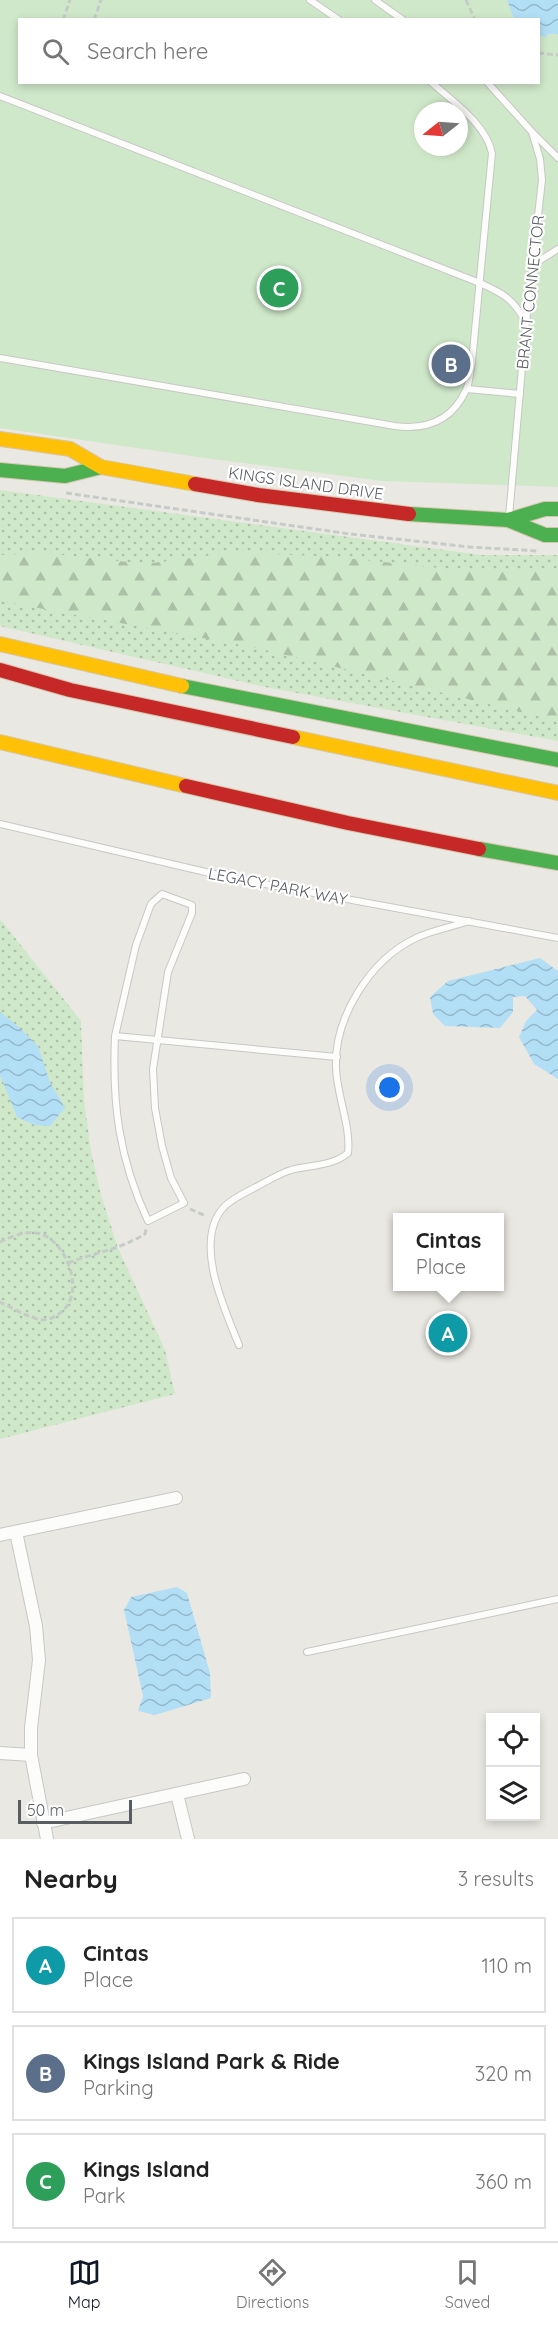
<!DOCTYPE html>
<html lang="en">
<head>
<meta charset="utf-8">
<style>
  :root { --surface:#fff; --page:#f2f2f2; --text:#222; --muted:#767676; --line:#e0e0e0; --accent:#111827 }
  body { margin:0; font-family:Quicksand,sans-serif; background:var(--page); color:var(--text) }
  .controls { position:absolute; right:18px; bottom:18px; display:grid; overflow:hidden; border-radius:0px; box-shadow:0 3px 9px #0003 }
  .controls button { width:54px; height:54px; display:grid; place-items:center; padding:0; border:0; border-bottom:2px solid var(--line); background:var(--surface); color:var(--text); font:30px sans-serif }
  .compass { position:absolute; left:414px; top:102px; width:54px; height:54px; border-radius:50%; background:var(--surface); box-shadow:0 3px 9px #0003; rotate:253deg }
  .scale { position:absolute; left:18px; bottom:15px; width:114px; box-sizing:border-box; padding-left:6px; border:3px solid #585d62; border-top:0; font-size:16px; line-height:21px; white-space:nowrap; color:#585d62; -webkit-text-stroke:4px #fff; paint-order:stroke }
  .you { position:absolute; left:390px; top:1088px; width:21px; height:21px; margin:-15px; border:4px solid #fff; border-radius:50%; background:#1a73e8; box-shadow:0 0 0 9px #1a73e833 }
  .badge { display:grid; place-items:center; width:39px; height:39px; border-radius:50%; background:var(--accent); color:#fff; font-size:20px; font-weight:700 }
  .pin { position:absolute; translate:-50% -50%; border:3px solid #fff; box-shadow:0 2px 6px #0006 }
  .popup { position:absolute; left:393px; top:1213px; width:111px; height:78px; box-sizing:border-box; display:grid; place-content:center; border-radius:0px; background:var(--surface); filter:drop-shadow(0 2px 4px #0005); font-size:20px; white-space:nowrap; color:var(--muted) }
  .popup b { font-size:22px; color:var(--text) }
  .popup::after { content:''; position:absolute; left:50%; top:100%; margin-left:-12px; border:12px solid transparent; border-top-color:var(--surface) }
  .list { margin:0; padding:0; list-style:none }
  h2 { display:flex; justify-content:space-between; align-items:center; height:78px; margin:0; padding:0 24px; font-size:26px }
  h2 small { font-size:20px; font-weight:400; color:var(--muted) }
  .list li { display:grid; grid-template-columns:39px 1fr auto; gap:18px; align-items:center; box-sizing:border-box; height:96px; margin:0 12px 12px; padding:0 12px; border:2px solid var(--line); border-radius:0px }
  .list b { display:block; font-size:22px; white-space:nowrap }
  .list p { margin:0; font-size:20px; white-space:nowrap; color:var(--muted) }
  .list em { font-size:20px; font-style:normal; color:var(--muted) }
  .icon { flex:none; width:33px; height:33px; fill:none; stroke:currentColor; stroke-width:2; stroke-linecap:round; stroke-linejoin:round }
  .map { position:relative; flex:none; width:558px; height:1839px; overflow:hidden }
  .search { position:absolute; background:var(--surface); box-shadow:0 3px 9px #0003; left:18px; right:18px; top:18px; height:66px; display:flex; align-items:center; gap:15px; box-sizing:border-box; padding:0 21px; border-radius:0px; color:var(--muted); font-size:22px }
  .sheet { height:402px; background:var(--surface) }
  nav { display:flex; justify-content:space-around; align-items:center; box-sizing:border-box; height:84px; border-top:2px solid var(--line); background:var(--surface); font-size:16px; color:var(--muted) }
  nav a { display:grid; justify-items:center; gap:3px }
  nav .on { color:var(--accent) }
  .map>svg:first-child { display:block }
</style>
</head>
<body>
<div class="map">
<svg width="558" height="1839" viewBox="0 0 558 1839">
  <defs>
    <pattern id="grass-dots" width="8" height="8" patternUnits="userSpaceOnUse" patternTransform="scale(1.5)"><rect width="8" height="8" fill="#d0e8ca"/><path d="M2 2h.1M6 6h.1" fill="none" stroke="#acbfa7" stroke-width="1.8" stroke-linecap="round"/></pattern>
    <pattern id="forest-firs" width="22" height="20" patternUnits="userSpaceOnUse" patternTransform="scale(1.5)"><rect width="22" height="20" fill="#d0e8ca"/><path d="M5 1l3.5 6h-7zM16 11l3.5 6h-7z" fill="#acbfa7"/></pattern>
    <pattern id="water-waves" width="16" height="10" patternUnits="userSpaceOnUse" patternTransform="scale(1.5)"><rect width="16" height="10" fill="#b3dff6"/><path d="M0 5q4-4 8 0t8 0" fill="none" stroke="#94b8cb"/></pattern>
  </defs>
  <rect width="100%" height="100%" fill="#eae8e2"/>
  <!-- grass -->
  <g fill="url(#grass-dots)">
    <polygon points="0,490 482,555 558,555 558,741 265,687 0,626"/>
    <polygon points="0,919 81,1021 84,1100 91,1151 101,1195 118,1248 165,1350 175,1394 0,1439"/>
  </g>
  <!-- forest -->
  <polygon fill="url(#forest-firs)" points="235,552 336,557 458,570 558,571 558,721 257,648 0,601 0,555 44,553 146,564"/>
  <!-- green -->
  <path fill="#d0e8ca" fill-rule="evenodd" d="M0 0H558V487L382 481 205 458 0 428ZM20 20H538V82H20ZM423 111H459V147H423Z"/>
  <!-- water -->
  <g fill="url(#water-waves)">
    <polygon points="507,0 558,0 558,34 547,34 547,37 539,36 538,20 514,19"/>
    <polygon points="540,958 558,971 558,1079 534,1064 519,1037 526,1021 537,1010 525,996 513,997 513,1012 500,1028 445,1026 433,1014 430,997 448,981"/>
    <polygon points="0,1012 19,1027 38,1046 50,1082 65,1108 50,1126 34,1125 17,1117 0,1075"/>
    <polygon points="177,1587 187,1593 210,1673 211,1698 155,1715 138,1711 143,1696 124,1610 131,1597"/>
  </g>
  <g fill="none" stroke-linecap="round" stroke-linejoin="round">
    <!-- lane casing -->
    <g stroke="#c7c7c6" stroke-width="8">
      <g id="lane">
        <polyline points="310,0 339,20"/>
        <polyline points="375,0 403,20"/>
        <polyline points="487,82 532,132 540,159 542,180 526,322 509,517"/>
        <path d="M0 96 480 283C504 294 512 298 526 322"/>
        <polyline points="533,133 558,158"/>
        <polyline points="534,264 558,249"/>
        <path d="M0 358 395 426C426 430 452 421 466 390 470 382 470 371 472 362L492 153C486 124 452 101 431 82"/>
        <polyline points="467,389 520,394"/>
        <polyline points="0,824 227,877 558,938"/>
        <path d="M115 1036 136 945 151 904 162 894 192 905V913L168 972 153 1069 155 1108 162 1146 171 1178 184 1203 148 1221C119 1159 112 1104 115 1036L337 1057"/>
        <path d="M239 1345C225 1310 193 1243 223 1208 231 1199 243 1194 254 1188 266 1182 278 1174 291 1170 310 1165 333 1166 348 1153 351 1125 337 1097 336 1068 334 1017 370 960 416 938 432 930 452 927 469 921"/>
        <polyline points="307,1652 558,1599"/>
      </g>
    </g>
    <!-- street casing -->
    <g stroke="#c7c7c6" stroke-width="14">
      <g id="street">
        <polyline points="16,1532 36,1626 39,1660 31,1728 31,1755 47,1839"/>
        <polyline points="0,1535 176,1498"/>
        <polyline points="0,1753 31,1755"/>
        <polyline points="177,1794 188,1839"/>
        <polyline points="43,1823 244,1779"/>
      </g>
    </g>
    <!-- fast casing -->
    <g stroke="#d5c6ad" stroke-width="16">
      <g id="fast">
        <polyline points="0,470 65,476 101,467"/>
        <polyline points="409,514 508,520 545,509 558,509"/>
        <polyline points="508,520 545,535 558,535"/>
        <polyline points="182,686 558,760"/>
        <polyline points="479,849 558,863"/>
      </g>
    </g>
    <!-- slow casing -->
    <g stroke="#d5c6ad" stroke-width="16">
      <g id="slow">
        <polyline points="0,439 70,449 101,467 195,484"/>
        <polyline points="0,644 182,686"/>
        <polyline points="293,737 558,793"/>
        <polyline points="0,742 186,786"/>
      </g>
    </g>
    <!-- jam casing -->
    <g stroke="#d5c6ad" stroke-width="16">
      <g id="jam">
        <polyline points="195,484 258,495 409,514"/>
        <polyline points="0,670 70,690 293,737"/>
        <polyline points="186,786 348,823 479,849"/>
      </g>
    </g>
    <!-- path -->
    <g stroke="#c5ccc8" stroke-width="3" stroke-dasharray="6 3" stroke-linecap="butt">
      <polyline points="466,0 475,20"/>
      <polyline points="63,20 70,0"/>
      <polyline points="94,20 101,0"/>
      <polyline points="538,53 558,55"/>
      <polyline points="66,493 350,534 470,547 538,551"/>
      <polyline points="190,1209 206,1216"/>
      <path d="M0 1242C11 1237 23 1231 36 1233 63 1235 89 1292 60 1313 55 1317 49 1320 43 1320 28 1318 13 1308 0 1302"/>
      <path d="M68 1263C94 1253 121 1249 145 1234L146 1229"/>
    </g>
    <!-- lane -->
    <use href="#lane" stroke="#fcfcfb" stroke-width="6"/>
    <!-- street -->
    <use href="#street" stroke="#fcfcfb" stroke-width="12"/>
    <!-- fast -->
    <use href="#fast" stroke="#4caf50" stroke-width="14"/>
    <!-- slow -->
    <use href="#slow" stroke="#ffc107" stroke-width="14"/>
    <!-- jam -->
    <use href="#jam" stroke="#c62828" stroke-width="14"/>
  </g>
  <g text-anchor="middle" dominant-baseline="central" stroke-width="4.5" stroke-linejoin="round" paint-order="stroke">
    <!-- street labels -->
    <g font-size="16" fill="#585d62" stroke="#fff">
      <text transform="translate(530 292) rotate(-84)">BRANT CONNECTOR</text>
      <text transform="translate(306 483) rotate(8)">KINGS ISLAND DRIVE</text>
      <text transform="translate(278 886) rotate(11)">LEGACY PARK WAY</text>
    </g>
  </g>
</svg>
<div class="controls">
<button><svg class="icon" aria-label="locate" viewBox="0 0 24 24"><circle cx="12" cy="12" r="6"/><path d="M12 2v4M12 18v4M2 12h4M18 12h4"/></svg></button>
<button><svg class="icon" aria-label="layers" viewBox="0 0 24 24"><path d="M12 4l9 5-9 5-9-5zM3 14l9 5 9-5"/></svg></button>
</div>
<svg class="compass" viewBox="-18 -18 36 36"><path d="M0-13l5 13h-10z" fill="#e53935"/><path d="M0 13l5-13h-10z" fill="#767676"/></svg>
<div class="scale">50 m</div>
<div class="you"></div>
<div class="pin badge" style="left:448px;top:1333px;background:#0f9aa8">A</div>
<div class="popup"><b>Cintas</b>Place</div>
<div class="pin badge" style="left:451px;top:364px;background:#5c6f8a">B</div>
<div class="pin badge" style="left:279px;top:288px;background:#2e9e5b">C</div>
<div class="search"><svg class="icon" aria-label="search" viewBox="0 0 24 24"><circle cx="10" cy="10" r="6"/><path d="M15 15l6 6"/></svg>Search here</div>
</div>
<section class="sheet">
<h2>Nearby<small>3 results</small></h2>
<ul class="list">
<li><span class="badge" style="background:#0f9aa8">A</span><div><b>Cintas</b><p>Place</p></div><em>110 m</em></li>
<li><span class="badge" style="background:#5c6f8a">B</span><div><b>Kings Island Park &amp; Ride</b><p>Parking</p></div><em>320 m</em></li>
<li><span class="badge" style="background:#2e9e5b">C</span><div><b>Kings Island</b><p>Park</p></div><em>360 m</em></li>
</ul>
</section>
<nav>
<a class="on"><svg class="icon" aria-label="map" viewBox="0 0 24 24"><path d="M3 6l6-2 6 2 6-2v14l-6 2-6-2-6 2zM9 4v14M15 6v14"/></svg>Map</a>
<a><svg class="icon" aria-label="directions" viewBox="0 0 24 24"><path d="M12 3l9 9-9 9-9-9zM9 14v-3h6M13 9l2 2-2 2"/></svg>Directions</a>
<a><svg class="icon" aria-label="saved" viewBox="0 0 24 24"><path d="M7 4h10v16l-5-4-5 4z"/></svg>Saved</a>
</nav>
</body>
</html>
